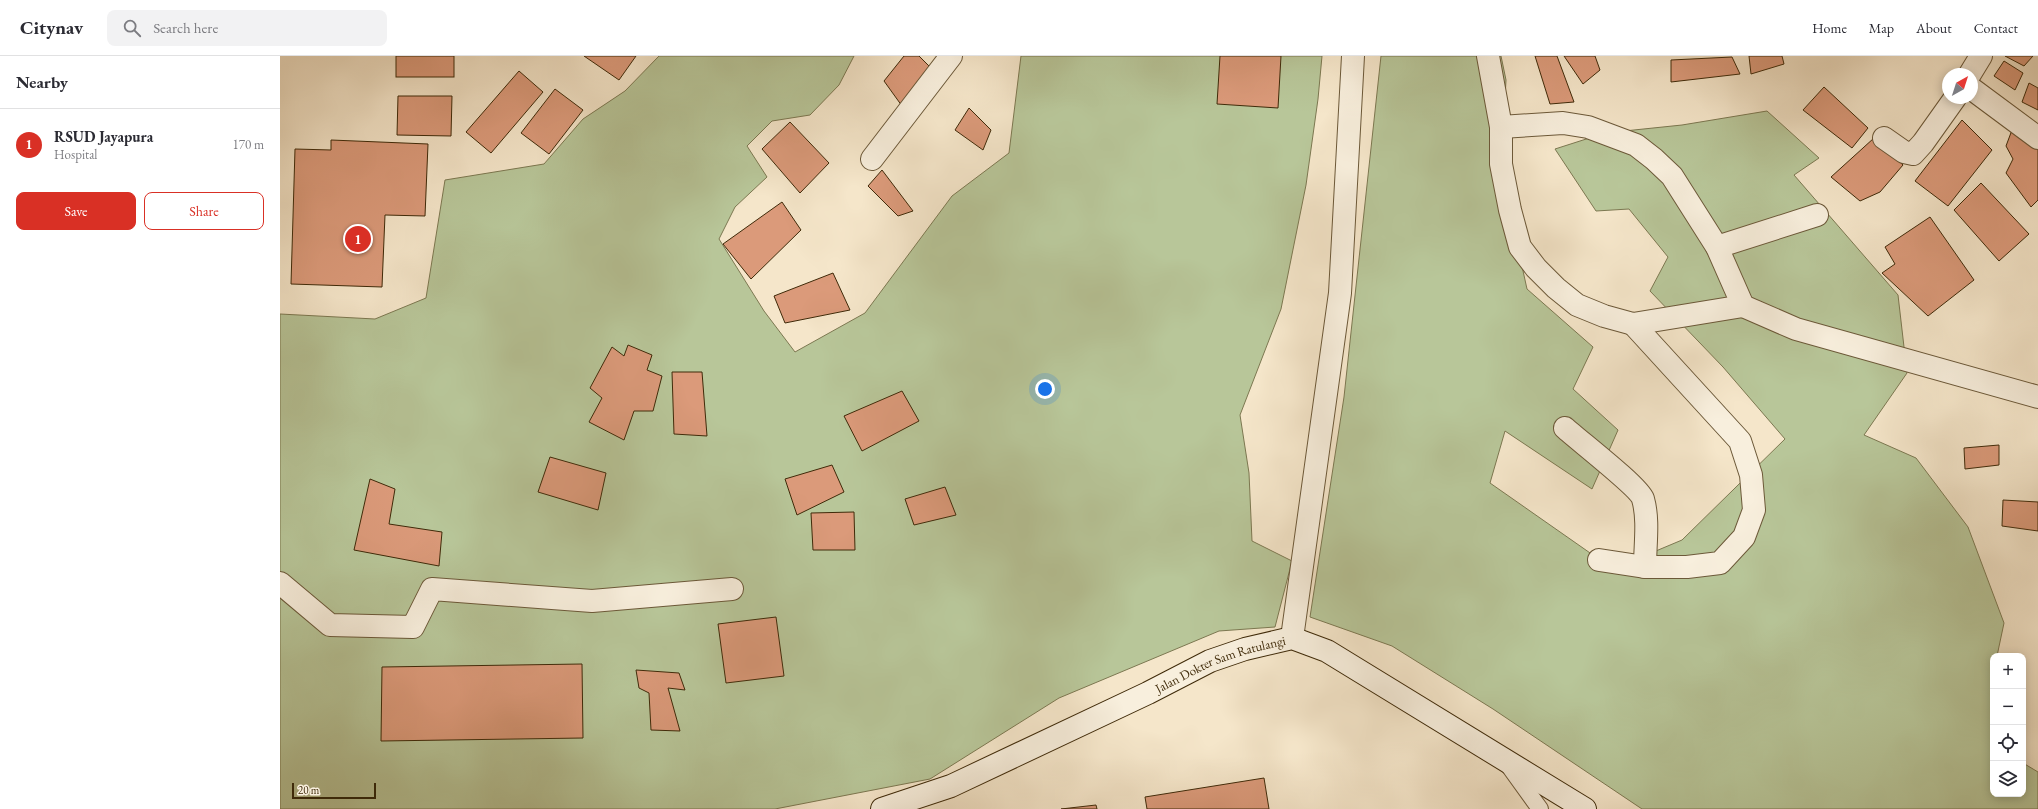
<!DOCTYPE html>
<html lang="en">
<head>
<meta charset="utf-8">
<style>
  :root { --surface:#fff; --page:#f2f2f3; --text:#2b2b33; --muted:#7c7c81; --line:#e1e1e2; --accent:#d93025 }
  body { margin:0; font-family:"EB Garamond",serif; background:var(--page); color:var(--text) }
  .controls { position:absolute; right:12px; bottom:12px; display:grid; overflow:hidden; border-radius:8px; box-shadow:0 2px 10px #0003 }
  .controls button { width:36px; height:36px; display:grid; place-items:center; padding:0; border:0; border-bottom:1px solid var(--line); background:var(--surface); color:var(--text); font:20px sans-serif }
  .compass { position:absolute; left:1662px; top:12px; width:36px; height:36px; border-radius:50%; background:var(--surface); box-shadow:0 2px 10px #0003; rotate:39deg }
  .scale { position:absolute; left:12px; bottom:10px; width:84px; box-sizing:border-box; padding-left:4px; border:2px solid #3f2a09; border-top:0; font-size:11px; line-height:14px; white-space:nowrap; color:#3f2a09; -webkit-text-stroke:3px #f8efdd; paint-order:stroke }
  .you { position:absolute; left:765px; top:333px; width:14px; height:14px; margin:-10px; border:3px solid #fff; border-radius:50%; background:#1a73e8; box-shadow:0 0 0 6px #1a73e833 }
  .badge { display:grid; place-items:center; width:26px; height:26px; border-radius:50%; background:var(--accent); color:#fff; font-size:13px; font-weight:700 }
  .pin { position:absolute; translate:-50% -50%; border:2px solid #fff; box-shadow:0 1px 4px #0006 }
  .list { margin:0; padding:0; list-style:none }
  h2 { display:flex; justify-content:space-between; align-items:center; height:52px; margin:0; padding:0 16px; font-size:17px }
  h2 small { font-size:13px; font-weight:400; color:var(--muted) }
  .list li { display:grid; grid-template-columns:26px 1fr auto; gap:12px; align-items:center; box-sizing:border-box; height:72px; padding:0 16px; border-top:1px solid var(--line) }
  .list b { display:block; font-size:15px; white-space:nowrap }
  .list p { margin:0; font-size:13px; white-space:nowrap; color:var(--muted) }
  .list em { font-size:13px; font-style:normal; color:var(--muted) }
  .actions { display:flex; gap:8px; padding:12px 16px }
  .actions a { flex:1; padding:9px 0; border:1px solid var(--accent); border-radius:8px; text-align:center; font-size:14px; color:var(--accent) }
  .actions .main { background:var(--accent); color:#fff }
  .icon { flex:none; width:22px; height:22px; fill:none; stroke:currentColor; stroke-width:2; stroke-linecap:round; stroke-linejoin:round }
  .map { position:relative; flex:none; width:1758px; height:753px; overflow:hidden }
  header { display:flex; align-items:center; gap:24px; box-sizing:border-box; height:56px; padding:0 20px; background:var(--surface); border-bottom:1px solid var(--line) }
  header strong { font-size:19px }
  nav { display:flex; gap:22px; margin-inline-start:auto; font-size:14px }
  .search { width:280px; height:36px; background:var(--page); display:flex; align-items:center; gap:10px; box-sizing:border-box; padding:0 14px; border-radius:8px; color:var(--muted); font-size:15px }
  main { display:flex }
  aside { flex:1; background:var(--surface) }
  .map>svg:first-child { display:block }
</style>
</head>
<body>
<header>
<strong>Citynav</strong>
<div class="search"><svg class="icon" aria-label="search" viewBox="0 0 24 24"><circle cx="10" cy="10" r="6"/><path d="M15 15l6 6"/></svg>Search here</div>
<nav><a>Home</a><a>Map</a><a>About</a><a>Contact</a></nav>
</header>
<main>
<aside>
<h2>Nearby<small></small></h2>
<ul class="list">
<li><span class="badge">1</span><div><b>RSUD Jayapura</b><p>Hospital</p></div><em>170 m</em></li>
</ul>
<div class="actions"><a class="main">Save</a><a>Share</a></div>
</aside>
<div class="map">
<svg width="1758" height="753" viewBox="0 0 1758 753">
  <rect width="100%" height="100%" fill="#f5e6ca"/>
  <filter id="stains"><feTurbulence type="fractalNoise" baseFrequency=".005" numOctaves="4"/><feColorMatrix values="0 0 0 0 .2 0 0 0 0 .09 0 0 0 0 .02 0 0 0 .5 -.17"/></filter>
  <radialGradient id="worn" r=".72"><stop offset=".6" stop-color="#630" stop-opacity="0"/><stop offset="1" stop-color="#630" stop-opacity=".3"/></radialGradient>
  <!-- green -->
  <g fill="#b8c699" stroke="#7c7851">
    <polygon points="379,0 574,0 559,29 530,59 492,65 467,90 487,121 455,151 439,183 484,255 515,296 585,257 672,140 729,97 741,0 1042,0 1038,43 1026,129 1001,253 960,359 969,417 972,485 1012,505 995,571 939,575 779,642 650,723 495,753 0,753 0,258 95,263 146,242 165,124 264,108 303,63 345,35"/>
    <polygon points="1101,0 1221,0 1226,24 1221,115 1247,233 1313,291 1293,333 1338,374 1312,433 1225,375 1210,427 1333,513 1402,484 1505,383 1443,311 1370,235 1388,201 1349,153 1316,155 1275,93 1325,77 1402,69 1487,55 1539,102 1514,119 1618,239 1627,317 1584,379 1636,402 1688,471 1724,567 1717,600 1713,600 1713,738 1743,738 1743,707 1758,716 1758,753 1362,753 1213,653 1112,590 1030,561 1064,341"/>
  </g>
  <!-- building -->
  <g fill="#db9a7a" stroke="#3f2a09">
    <rect x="116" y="0" width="58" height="21"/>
    <polygon points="304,0 356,0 339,24"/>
    <polygon points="624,0 639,0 651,12 622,50 604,25"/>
    <polygon points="940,0 1001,0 998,52 937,48"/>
    <polygon points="1255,0 1277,0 1294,46 1270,48"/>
    <polygon points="1284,0 1315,0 1320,14 1303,28"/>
    <polygon points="1469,0 1502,0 1504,8 1471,18"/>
    <polygon points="1725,0 1753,0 1744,10"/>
    <polygon points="1452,1 1460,18 1391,26 1391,4"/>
    <polygon points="1724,5 1743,17 1735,34 1714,20"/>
    <polygon points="239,15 263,36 211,97 186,76"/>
    <polygon points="1749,27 1758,32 1758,54 1742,46"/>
    <polygon points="1544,31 1588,72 1572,92 1523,54"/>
    <polygon points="275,33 303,54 269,98 241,77"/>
    <polygon points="118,40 172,40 171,80 117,79"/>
    <polygon points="689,52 711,74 703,94 675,74"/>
    <polygon points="1682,64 1712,94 1668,150 1635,125"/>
    <polygon points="510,66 549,107 520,137 482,93"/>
    <polygon points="1732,74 1758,91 1758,144 1751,151 1726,117 1733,103 1726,90"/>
    <polygon points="1594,82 1623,109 1600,136 1580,145 1551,121"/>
    <polygon points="51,84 148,88 145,160 105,159 102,231 11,228 15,93 51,94"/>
    <polygon points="602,114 633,155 618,160 588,130"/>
    <polygon points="1701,127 1749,178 1719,205 1674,154"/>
    <polygon points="502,146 521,174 471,223 443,188"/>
    <polygon points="1650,161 1694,224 1648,260 1602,217 1615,208 1605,191"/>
    <polygon points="553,217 570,254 505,267 494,240"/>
    <polygon points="348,289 372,299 367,314 382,320 373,355 354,355 344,384 309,366 322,342 310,332 332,291 344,300"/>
    <polygon points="392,316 422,316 427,380 394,378"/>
    <polygon points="622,335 639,365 582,395 564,360"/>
    <polygon points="1719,389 1719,409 1685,413 1684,392"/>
    <polygon points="270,401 326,417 318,454 258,436"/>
    <polygon points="552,409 564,436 517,459 505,423"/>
    <polygon points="90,423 115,433 109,468 162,476 159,510 74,494"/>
    <polygon points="665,431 676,459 634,469 625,443"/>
    <polygon points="1723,444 1758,446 1758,475 1722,470"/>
    <polygon points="574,456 575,494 533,494 531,457"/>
    <polygon points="496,561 504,620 446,627 438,568"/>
    <polygon points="302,608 303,682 101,685 102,611"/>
    <polygon points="356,614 399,617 405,634 388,632 400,675 371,674 369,637 359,632"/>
    <polygon points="984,722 989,753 867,753 865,741"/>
    <polygon points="816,749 817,753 781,753"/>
  </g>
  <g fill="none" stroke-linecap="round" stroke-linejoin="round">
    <!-- service casing -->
    <g stroke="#6c5939" stroke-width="18">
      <polyline id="service" points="1229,710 1260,753"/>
    </g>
    <!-- minor casing -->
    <g stroke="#6c5939" stroke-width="24">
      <g id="minor">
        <polyline points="1208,0 1221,71 1221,108 1230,154 1240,191 1256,212 1276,232 1297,249 1324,260 1353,268 1463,250"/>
        <polyline points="1690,18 1701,0"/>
        <polyline points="1692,33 1758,82"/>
        <polyline points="1221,71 1283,67 1308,71 1356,89 1374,103 1392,120 1437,191 1463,250 1516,273 1758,341"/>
        <polyline points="1604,82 1624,96 1633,98 1643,87 1675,42"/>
        <polyline points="592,103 671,0"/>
        <polyline points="1437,191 1537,159"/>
        <path d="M1285 372C1298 384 1359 431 1363 443 1369 464 1365 489 1365 511"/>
        <polyline points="1319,504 1365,511 1407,511 1440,507 1464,481 1474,454 1471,419 1460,385 1353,268"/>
        <polyline points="0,527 50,569 133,571 152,533 312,545 452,533"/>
        <polyline points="1012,582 1060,237 1073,0"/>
      </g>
    </g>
    <!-- secondary casing -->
    <g stroke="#3f2a09" stroke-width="24">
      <g id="secondary">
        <path id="s1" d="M602 753 671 730 868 637 930 605 965 593 1012 582 1047 595 1305 753"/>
      </g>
    </g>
    <!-- service -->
    <use href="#service" stroke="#f8efdd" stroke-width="16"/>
    <!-- minor -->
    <use href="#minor" stroke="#f8efdd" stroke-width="22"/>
    <!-- secondary -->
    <use href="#secondary" stroke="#f8efdd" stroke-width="22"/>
  </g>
  <g text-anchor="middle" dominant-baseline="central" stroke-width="3.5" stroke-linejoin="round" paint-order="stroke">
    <!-- street labels -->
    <g font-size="13" fill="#3f2a09" stroke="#f8efdd">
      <text stroke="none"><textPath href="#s1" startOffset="369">Jalan Dokter Sam Ratulangi</textPath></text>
    </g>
  </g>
  <rect width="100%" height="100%" filter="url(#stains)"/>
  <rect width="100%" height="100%" fill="url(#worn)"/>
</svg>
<div class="controls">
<button>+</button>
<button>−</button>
<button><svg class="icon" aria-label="locate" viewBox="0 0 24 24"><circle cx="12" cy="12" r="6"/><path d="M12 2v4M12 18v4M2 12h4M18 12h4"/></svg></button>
<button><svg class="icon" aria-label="layers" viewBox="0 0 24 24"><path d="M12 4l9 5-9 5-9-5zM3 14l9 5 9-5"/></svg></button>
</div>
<svg class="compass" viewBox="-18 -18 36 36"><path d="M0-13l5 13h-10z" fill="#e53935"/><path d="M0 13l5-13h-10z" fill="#7c7c81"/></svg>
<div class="scale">20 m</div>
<div class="you"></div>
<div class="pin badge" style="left:78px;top:183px">1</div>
</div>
</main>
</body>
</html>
